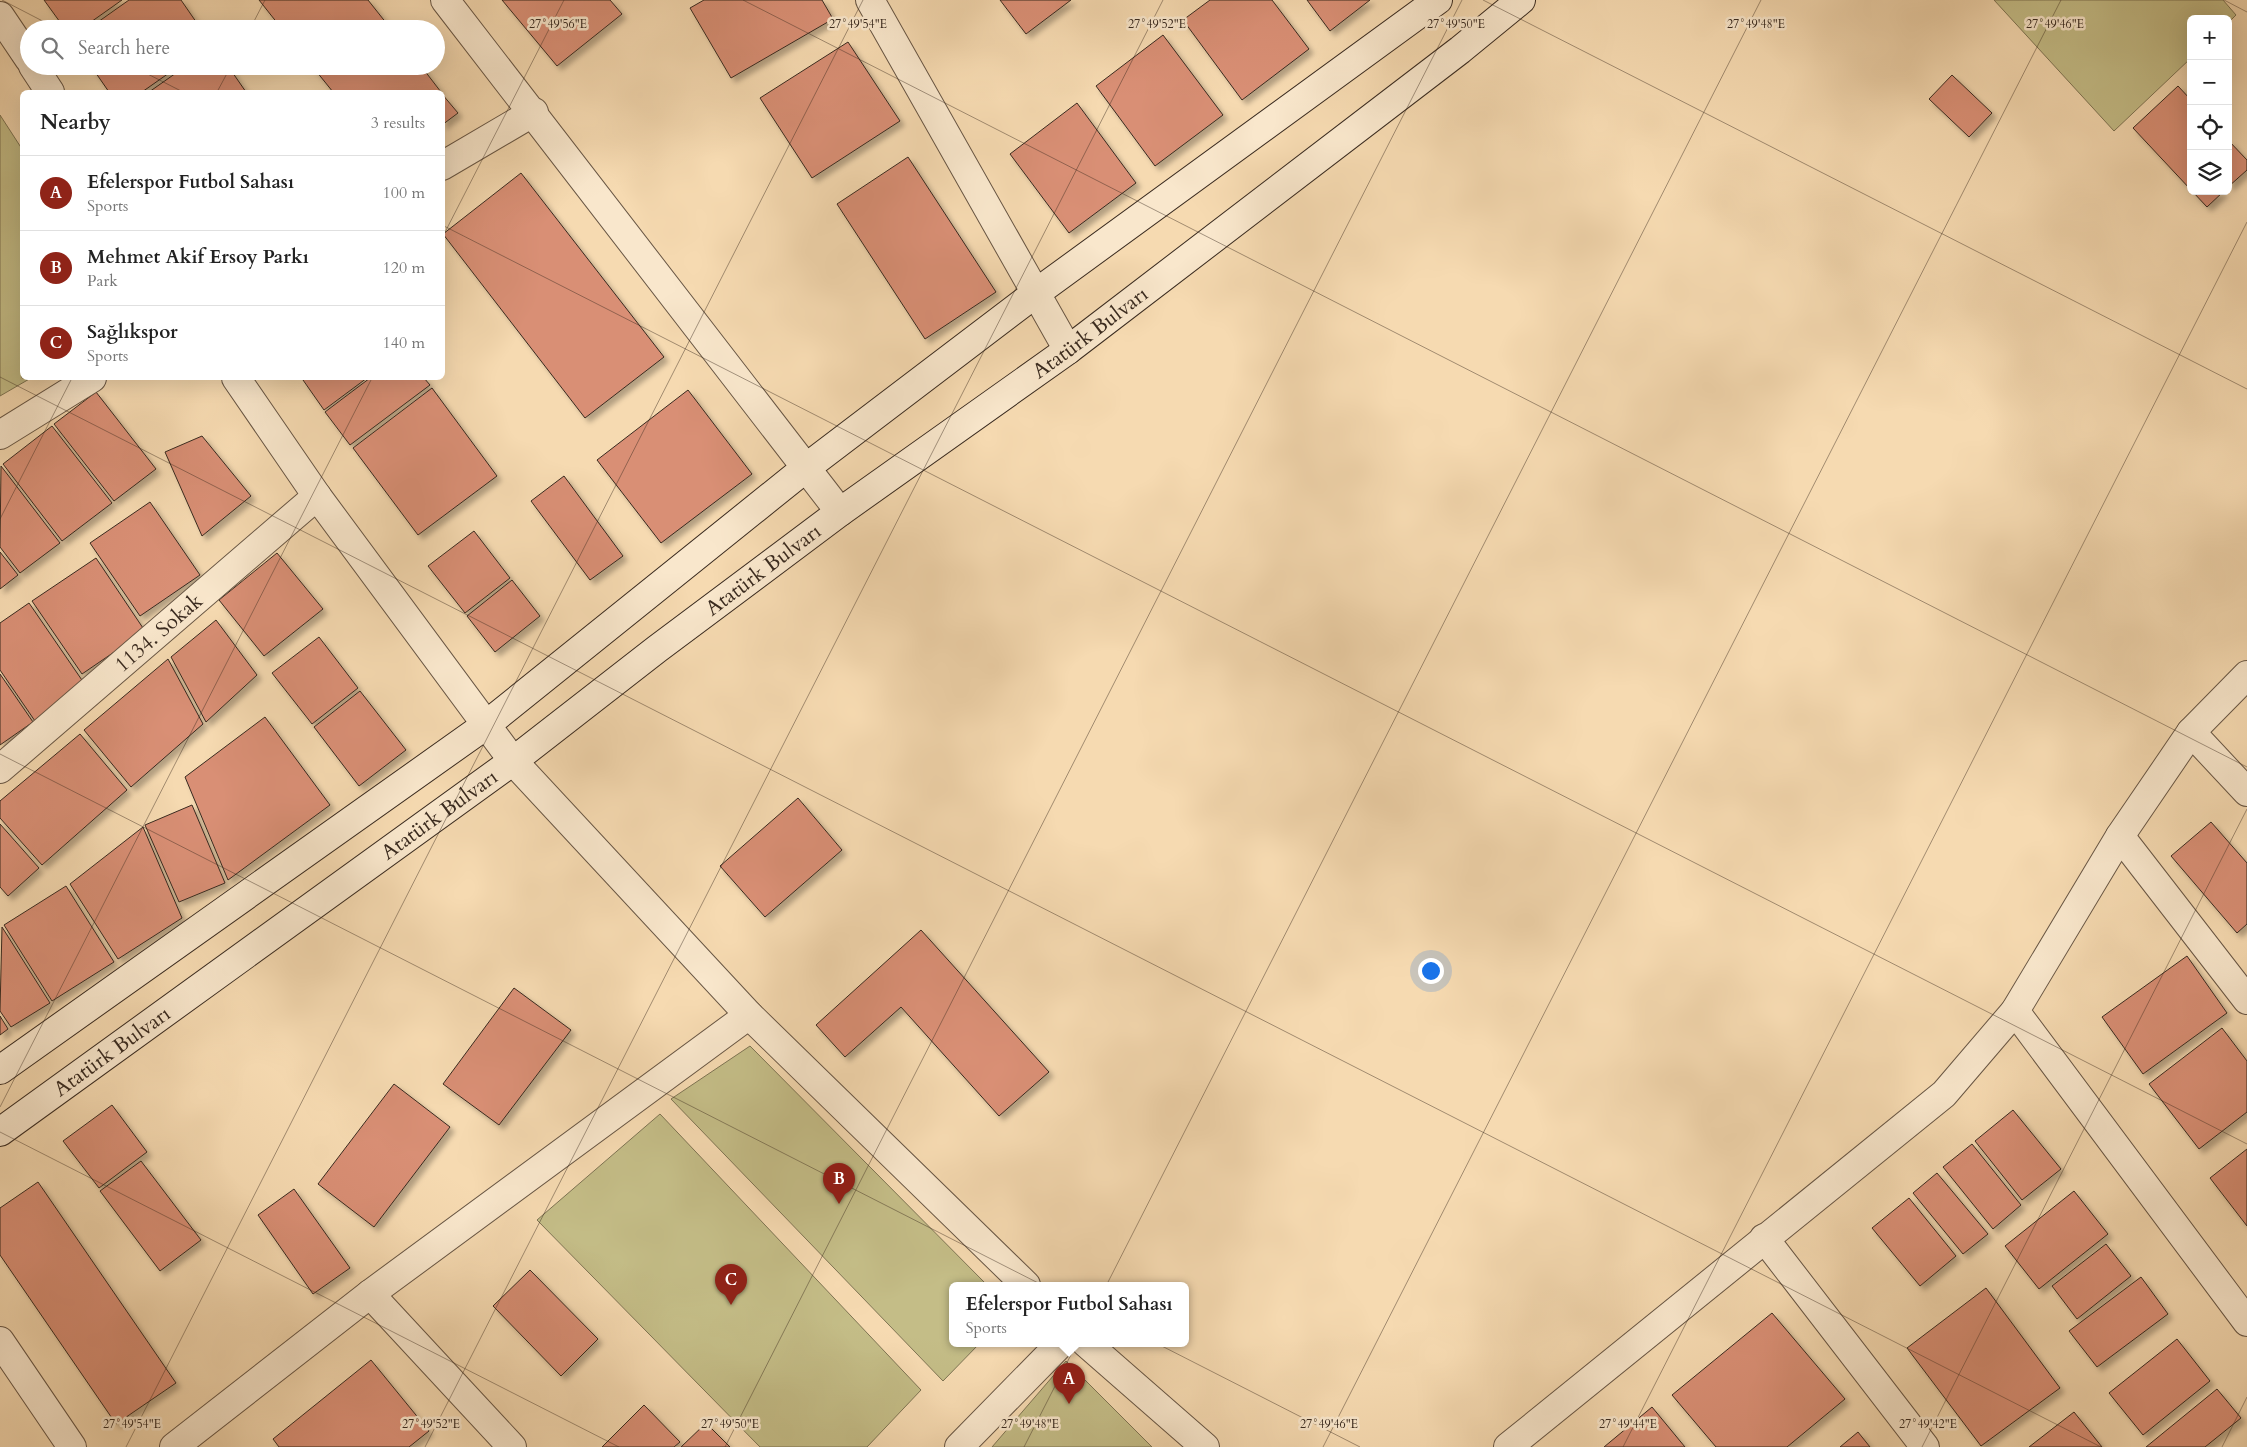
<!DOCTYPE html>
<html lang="en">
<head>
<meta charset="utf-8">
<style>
  :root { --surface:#fff; --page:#f6f6f6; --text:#222; --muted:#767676; --line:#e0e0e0; --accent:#8f2418 }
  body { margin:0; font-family:Cardo,serif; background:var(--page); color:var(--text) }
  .controls { position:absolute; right:15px; top:15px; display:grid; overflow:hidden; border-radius:8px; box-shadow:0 5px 20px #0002 }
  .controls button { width:45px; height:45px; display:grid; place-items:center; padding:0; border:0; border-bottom:1px solid var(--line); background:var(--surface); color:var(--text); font:25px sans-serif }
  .you { position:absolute; left:1430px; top:970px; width:18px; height:18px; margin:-12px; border:4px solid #fff; border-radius:50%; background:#1a73e8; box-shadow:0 0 0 8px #1a73e833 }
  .badge { display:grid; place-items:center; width:32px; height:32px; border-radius:50%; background:var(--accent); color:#fff; font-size:16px; font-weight:700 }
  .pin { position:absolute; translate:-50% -41px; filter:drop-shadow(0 1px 2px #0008) }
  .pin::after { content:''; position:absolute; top:26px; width:18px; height:15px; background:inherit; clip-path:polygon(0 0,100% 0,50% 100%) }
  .popup { position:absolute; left:949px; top:1282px; width:240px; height:65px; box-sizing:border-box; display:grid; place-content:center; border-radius:8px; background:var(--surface); filter:drop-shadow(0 1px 4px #0005); font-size:16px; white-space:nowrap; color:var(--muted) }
  .popup b { font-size:19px; color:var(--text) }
  .popup::after { content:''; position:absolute; left:50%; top:100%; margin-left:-10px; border:10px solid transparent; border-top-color:var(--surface) }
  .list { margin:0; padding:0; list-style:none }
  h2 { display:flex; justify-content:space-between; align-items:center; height:65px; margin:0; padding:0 20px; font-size:21px }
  h2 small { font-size:16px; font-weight:400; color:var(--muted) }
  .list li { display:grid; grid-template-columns:32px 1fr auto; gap:15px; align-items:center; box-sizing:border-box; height:75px; padding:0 20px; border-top:1px solid var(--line) }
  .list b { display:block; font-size:19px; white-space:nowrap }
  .list p { margin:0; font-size:16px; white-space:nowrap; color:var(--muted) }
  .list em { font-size:16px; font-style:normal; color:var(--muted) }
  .icon { flex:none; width:28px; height:28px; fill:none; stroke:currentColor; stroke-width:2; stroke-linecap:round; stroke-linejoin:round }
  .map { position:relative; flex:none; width:2247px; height:1447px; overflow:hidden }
  .search { position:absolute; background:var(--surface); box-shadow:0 5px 20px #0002; left:20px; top:20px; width:425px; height:55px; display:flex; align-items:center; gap:12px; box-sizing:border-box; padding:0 18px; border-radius:28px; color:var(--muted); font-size:19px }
  .panel { position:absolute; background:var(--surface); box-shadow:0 5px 20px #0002; left:20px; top:90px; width:425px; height:290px; border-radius:8px }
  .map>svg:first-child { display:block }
</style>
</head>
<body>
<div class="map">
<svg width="2247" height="1447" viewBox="0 0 2247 1447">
  <defs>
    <filter id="shadow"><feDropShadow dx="4.5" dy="4.5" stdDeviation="2.5" flood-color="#0004"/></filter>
  </defs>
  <rect width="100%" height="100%" fill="#f6dab1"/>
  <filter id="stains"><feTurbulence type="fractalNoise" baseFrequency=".004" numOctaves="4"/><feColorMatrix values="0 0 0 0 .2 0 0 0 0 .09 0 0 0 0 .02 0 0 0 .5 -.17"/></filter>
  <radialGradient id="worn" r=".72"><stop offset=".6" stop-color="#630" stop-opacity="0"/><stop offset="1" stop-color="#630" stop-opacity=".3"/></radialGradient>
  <!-- green -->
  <g fill="#c4bd87" stroke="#7e7453">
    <polygon points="1994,0 2223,0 2236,15 2228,23 2228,19 2191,19 2191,58 2114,131"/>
    <polygon points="0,115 22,149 22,378 31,378 0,396"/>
    <polygon points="750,1046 987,1285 953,1285 953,1343 980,1343 943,1381 671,1099"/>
    <polygon points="660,1114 921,1390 867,1447 760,1447 537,1220"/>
    <polygon points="1066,1361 1152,1447 992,1447"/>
  </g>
  <!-- building -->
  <g fill="#d98f75" stroke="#392a1f" filter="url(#shadow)">
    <polygon points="44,0 122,0 81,29 65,29"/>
    <polygon points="129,0 181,0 201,29 88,29"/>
    <polygon points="259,0 368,0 391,29 282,29"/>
    <polygon points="502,0 610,0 622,14 557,66"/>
    <polygon points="704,0 822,0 833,19 731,78 690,8"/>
    <polygon points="1000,0 1071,0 1026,34"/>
    <polygon points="1210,0 1272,0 1309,49 1242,100 1183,20"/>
    <polygon points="1307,0 1370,0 1330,31"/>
    <polygon points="1163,35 1223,115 1155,166 1096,86"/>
    <polygon points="848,42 900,121 812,178 760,98"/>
    <polygon points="91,66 179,66 142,92 109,92"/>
    <polygon points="186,66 228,66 246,92 149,92"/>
    <polygon points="312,66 421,66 441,92 333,92"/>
    <polygon points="1952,75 1992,113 1969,137 1929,99"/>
    <polygon points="2178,86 2191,100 2191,190 2133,128"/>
    <polygon points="442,94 458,113 442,125"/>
    <polygon points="1077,103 1136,183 1069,233 1010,154"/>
    <polygon points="2228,140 2247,160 2247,170 2228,187"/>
    <polygon points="908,157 996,292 925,339 837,204"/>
    <polygon points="521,173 664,357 585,418 443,234"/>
    <polygon points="2192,191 2224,191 2207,207"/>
    <polygon points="307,378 367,378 324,410 303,380"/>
    <polygon points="370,378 424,378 430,385 350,445 325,412"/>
    <polygon points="432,388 497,476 418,535 353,448"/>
    <polygon points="688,390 752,474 661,543 597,460"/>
    <polygon points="96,392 156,469 114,501 54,424"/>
    <polygon points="52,426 112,503 62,541 3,464"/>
    <polygon points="202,436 251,496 202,536 165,452"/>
    <polygon points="1,466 60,543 20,573 0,547"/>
    <polygon points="564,476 623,556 590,580 531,501"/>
    <polygon points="150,502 200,575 140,616 90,543"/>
    <polygon points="474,531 510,578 465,613 428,566"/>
    <polygon points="0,552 18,575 0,589"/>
    <polygon points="277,553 323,609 264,656 219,600"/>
    <polygon points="96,558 145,631 82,674 32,601"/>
    <polygon points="512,580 540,616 495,652 467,616"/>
    <polygon points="29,603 86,686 35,721 0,670 0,623"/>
    <polygon points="216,620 257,675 206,722 171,657"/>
    <polygon points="319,637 358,688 312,724 272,673"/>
    <polygon points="168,659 203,724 131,787 84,730"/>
    <polygon points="0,674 33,722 0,745"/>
    <polygon points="360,691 406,750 359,786 314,727"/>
    <polygon points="265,717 330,805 228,880 185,777"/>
    <polygon points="80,734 127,790 42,865 0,818 0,801"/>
    <polygon points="798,798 842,850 765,917 720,866"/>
    <polygon points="192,805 225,883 179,902 145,825"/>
    <polygon points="2211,822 2247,863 2247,924 2237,933 2171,856"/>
    <polygon points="0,824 39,868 8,896 0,887"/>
    <polygon points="143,827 182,918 118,959 70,884"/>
    <polygon points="66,886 114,962 52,1001 4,925"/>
    <polygon points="2,927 50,1003 11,1027 0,1011"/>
    <polygon points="921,930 1049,1072 999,1116 901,1007 845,1057 816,1025"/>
    <polygon points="2187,956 2227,1013 2143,1074 2102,1017"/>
    <polygon points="514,988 571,1030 499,1125 443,1084"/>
    <polygon points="0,1016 8,1029 0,1035"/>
    <polygon points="2222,1028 2247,1061 2247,1112 2199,1149 2149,1084"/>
    <polygon points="394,1084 450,1127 374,1227 318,1184"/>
    <polygon points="112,1105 147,1152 99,1188 63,1141"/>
    <polygon points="2013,1110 2061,1169 2022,1200 1975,1141"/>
    <polygon points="1972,1144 2021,1205 1993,1229 1943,1167"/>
    <polygon points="2247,1149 2247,1226 2210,1178"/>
    <polygon points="141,1161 201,1240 160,1271 100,1191"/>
    <polygon points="1937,1173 1988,1234 1963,1254 1913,1193"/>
    <polygon points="38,1182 176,1383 116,1424 0,1255 0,1208"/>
    <polygon points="294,1189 350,1268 313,1294 258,1215"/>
    <polygon points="2074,1191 2108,1234 2039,1289 2005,1246"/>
    <polygon points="1909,1198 1956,1256 1920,1286 1872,1228"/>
    <polygon points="2106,1244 2131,1276 2077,1319 2052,1286"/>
    <polygon points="530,1270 598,1339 561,1376 493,1306"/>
    <polygon points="2141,1277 2168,1314 2097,1367 2069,1331"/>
    <polygon points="1986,1288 2060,1388 1981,1446 1907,1348"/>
    <polygon points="1772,1313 1845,1399 1787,1447 1716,1447 1672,1395"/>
    <polygon points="2177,1339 2210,1381 2143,1435 2109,1393"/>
    <polygon points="371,1360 429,1431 409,1447 279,1447 273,1439"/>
    <polygon points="2217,1389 2241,1418 2205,1447 2146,1447"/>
    <polygon points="644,1405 680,1442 674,1447 602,1447"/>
    <polygon points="1652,1407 1685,1447 1604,1447"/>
    <polygon points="2074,1412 2102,1447 2029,1447"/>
    <polygon points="706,1423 730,1447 681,1447"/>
    <polygon points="1858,1432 1870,1447 1840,1447"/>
  </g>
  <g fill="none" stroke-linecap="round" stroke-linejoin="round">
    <!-- minor casing -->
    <g stroke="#685644" stroke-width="30">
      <g id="minor">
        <polyline points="445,0 840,512"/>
        <polyline points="870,0 1068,350"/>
        <polyline points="442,166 534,112"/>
        <polyline points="0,435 92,378"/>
        <polyline points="2191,732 2247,792"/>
        <path id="s1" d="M0 769 317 496"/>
        <polyline points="2120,836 2247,1000"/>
        <polyline points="1764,1238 1925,1447"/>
        <polyline points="370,1294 512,1447"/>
        <polyline points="174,1447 370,1294 749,1015"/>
        <polyline points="959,1447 1061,1343"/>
      </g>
    </g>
    <!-- tertiary casing -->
    <g stroke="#685644" stroke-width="30">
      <g id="tertiary">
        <polyline points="0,16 29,59"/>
        <polyline points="33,66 50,92"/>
        <polyline points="236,378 317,496 513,761 749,1015 1026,1285"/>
        <polyline points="2015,1011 2247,1322"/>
        <polyline points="0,1341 72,1447"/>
        <polyline points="1086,1343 1205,1447"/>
        <polyline points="1508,1447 1944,1094 2015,1011 2120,836 2191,732 2247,675"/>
      </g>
    </g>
    <!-- secondary casing -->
    <g stroke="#392a1f" stroke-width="30">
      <g id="secondary">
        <polyline points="0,1070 486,725 807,467 1036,293 1438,0"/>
        <path id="s2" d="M0 1132 513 761 657 649 840 512 1068 350 1460 50 1521 0"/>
      </g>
    </g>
    <!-- minor -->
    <use href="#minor" stroke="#f9e7cc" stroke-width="28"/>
    <!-- tertiary -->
    <use href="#tertiary" stroke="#f9e7cc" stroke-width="28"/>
    <!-- secondary -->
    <use href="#secondary" stroke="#f9e7cc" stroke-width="28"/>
  </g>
  <!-- ticks -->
  <path fill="none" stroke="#392a1f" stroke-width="1" stroke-opacity="0.45" d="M2 0 58 29M743 0 2247 767M1483 0 2247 389M2224 0 2247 12M250 29 265 0M132 66 183 92M217 92 231 66M442 225 2247 1144M442 238 564 0M0 377 2101 1447M0 519 72 378M0 754 1360 1447M0 1107 372 378M0 1132 619 1447M126 1447 863 0M425 1447 1163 0M725 1447 1462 0M1024 1447 1761 0M1323 1447 2061 0M1623 1447 2247 222M1922 1447 2247 809M2222 1447 2247 1397"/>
  <g text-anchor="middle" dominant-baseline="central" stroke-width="5" stroke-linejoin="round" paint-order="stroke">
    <!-- street labels -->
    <g font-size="21" fill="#392a1f" stroke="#f9e7cc">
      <text stroke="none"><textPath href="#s2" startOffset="1352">Atatürk Bulvarı</textPath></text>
      <text stroke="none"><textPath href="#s2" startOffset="948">Atatürk Bulvarı</textPath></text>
      <text stroke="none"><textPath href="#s1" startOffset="209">1134. Sokak</textPath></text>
      <text stroke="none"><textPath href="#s2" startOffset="542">Atatürk Bulvarı</textPath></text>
      <text stroke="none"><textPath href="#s2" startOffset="138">Atatürk Bulvarı</textPath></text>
    </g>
  </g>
  <g font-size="12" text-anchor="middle" fill="#392a1f" stroke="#f9e7cc" stroke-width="5" stroke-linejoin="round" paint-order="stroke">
    <text x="558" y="28">27°49'56"E</text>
    <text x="858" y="28">27°49'54"E</text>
    <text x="1157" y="28">27°49'52"E</text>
    <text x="1456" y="28">27°49'50"E</text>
    <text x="1756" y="28">27°49'48"E</text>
    <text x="2055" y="28">27°49'46"E</text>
    <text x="132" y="1428">27°49'54"E</text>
    <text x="431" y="1428">27°49'52"E</text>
    <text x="730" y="1428">27°49'50"E</text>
    <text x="1030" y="1428">27°49'48"E</text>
    <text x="1329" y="1428">27°49'46"E</text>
    <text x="1628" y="1428">27°49'44"E</text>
    <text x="1928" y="1428">27°49'42"E</text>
  </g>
  <rect width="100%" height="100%" filter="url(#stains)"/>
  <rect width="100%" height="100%" fill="url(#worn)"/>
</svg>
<div class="controls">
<button>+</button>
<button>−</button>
<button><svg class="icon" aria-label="locate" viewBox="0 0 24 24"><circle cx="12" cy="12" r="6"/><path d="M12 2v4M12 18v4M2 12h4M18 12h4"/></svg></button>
<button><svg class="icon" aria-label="layers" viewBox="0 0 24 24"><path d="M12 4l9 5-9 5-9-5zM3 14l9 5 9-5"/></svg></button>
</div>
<div class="you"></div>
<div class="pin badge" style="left:1069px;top:1404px">A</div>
<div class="popup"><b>Efelerspor Futbol Sahası</b>Sports</div>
<div class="pin badge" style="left:839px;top:1204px">B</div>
<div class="pin badge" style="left:731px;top:1305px">C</div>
<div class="search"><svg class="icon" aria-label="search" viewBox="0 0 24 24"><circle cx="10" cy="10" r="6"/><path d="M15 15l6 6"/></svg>Search here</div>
<section class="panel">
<h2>Nearby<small>3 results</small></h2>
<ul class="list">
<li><span class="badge">A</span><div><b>Efelerspor Futbol Sahası</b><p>Sports</p></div><em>100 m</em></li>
<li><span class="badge">B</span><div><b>Mehmet Akif Ersoy Parkı</b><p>Park</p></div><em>120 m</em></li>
<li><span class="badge">C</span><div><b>Sağlıkspor</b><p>Sports</p></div><em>140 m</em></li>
</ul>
</section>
</div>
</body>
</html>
